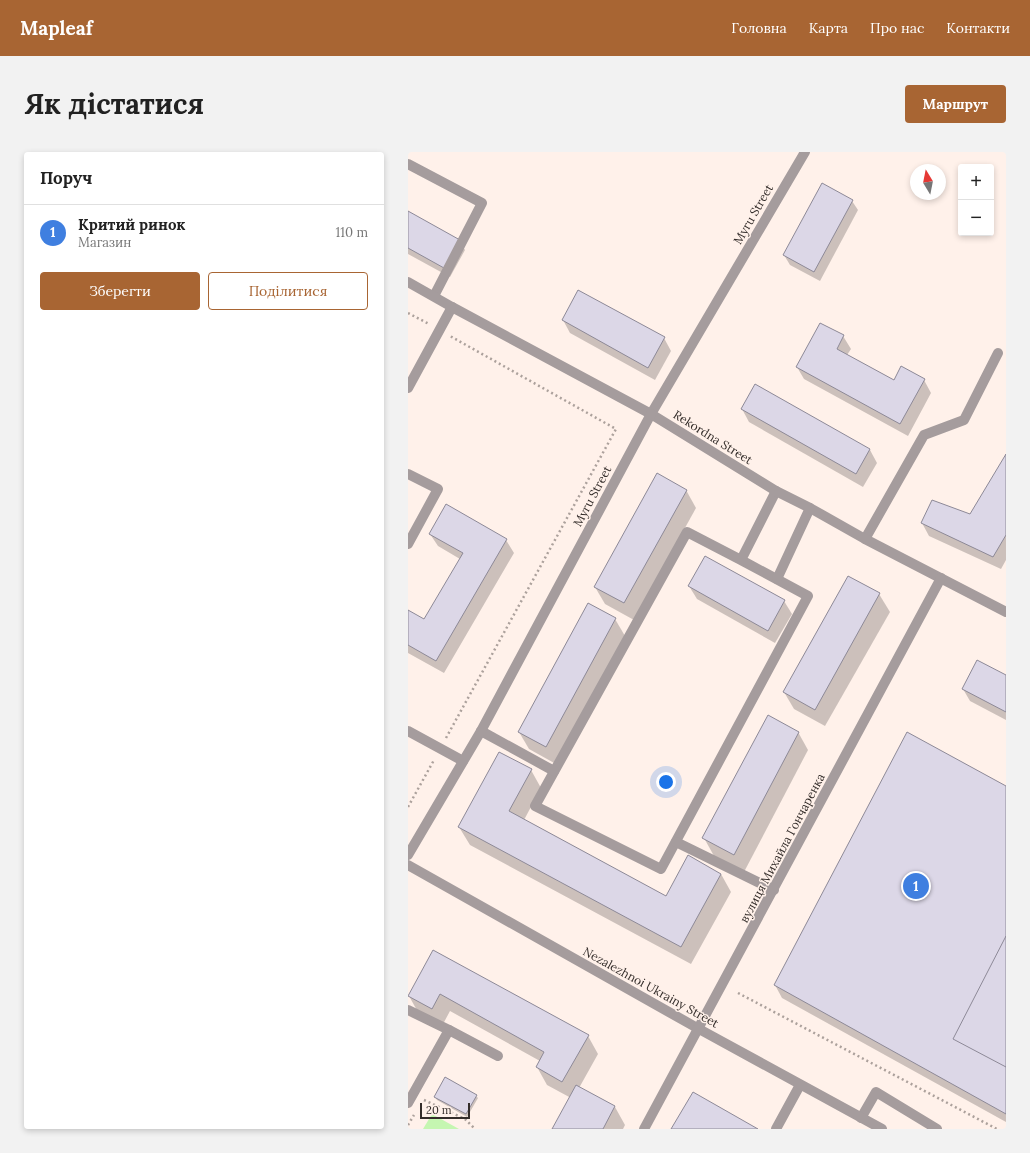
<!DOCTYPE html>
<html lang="uk">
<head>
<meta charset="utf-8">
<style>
  :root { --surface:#fff; --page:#f2f2f2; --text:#222; --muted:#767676; --line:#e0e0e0; --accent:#a86533 }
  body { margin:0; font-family:Lora,serif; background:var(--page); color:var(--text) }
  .controls { position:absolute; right:12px; top:12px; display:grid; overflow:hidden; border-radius:4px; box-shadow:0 2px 6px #0003 }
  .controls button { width:36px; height:36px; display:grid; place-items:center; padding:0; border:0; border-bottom:1px solid var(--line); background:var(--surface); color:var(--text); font:20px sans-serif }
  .compass { position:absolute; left:502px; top:12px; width:36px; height:36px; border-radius:50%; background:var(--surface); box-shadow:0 2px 6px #0003; rotate:350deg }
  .scale { position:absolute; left:12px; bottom:10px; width:50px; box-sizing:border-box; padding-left:4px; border:2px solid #342d2a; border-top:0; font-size:11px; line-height:14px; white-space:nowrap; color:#342d2a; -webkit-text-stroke:3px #fff1ea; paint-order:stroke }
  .you { position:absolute; left:258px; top:630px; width:14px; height:14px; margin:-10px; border:3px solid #fff; border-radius:50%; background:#1a73e8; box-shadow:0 0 0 6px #1a73e833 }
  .badge { display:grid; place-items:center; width:26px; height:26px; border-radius:50%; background:var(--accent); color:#fff; font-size:13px; font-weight:700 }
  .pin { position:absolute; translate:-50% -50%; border:2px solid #fff; box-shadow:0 1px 4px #0006 }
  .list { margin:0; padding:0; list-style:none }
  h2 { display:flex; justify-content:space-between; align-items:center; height:52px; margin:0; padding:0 16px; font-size:17px }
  h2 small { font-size:13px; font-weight:400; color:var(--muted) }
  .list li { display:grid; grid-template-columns:26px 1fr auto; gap:12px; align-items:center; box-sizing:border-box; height:56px; padding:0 16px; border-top:1px solid var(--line) }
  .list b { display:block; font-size:15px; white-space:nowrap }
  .list p { margin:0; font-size:13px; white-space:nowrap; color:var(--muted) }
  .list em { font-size:13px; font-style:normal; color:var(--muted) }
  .actions { display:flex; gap:8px; padding:12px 16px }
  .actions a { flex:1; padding:9px 0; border:1px solid var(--accent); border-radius:4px; text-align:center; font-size:14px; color:var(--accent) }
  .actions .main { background:var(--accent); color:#fff }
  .map { position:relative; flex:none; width:598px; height:977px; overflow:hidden; border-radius:4px }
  header { display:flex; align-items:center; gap:24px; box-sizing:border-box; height:56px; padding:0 20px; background:var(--accent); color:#fff }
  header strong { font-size:19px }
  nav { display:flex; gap:22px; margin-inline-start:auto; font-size:14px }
  .intro { display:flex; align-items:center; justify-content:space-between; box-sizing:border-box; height:96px; padding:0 24px }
  h1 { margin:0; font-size:28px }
  .button { padding:10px 18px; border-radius:4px; background:var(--accent); color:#fff; font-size:14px; font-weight:700 }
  main { display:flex; gap:24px; padding:0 24px }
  aside { flex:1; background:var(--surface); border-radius:4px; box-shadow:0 2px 6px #0003 }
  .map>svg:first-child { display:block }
</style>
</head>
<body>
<header>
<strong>Mapleaf</strong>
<nav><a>Головна</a><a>Карта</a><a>Про нас</a><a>Контакти</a></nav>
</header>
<div class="intro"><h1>Як дістатися</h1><a class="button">Маршрут</a></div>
<main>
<aside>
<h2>Поруч<small></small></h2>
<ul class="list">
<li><span class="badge" style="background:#3f7fe0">1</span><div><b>Критий ринок</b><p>Магазин</p></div><em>110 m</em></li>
</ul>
<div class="actions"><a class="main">Зберегти</a><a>Поділитися</a></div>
</aside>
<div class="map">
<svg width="598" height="977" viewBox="0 0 598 977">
  <rect width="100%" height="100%" fill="#fff1ea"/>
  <!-- green -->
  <polygon fill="#c5f6b1" points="24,962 51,977 15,977"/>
  <!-- shadow -->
  <g fill="#0003">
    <polygon points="444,49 450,58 412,129 382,113 376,103"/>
    <polygon points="0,60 51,88 57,98 42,125 0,102"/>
    <polygon points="155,168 256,186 263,199 247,228 162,181"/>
    <polygon points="412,172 435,184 443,197 439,203 486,229 516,228 523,241 500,284 396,227 389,215"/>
    <polygon points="334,257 462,298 469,311 455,335 341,270"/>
    <polygon points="598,304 598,408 593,417 521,384 514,371 563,363"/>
    <polygon points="278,338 288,356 226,468 197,452 187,435"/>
    <polygon points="22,382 98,388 106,401 36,521 0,501 0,459 17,469 52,407 30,394"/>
    <polygon points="441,425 471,442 482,460 417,574 386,557 376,540"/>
    <polygon points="281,434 376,449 384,462 367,491 289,447"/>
    <polygon points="207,467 217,484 148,612 121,597 111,580"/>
    <polygon points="598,524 598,568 562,549 555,537"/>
    <polygon points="390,580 400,598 336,720 306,704 296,686"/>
    <polygon points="123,618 133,636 116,668 258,745 313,722 323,740 283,812 62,693 51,675"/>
    <polygon points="598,636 598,970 374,846 367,833"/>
    <polygon points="26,799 180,884 190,902 171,936 207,955 217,973 215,977 146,977 163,946 139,933 129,915 132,909 42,859 34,874 11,862 1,844"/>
    <polygon points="68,944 70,946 59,965 29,948 27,945"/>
  </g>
  <!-- building -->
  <g fill="#dcd7e7" stroke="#8d8997">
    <polygon points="414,31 445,48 406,120 375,103"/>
    <polygon points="0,59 52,88 36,116 0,96"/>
    <polygon points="170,138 257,185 240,216 154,168"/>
    <polygon points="412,171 436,183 429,197 486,228 493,214 517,227 492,272 388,215"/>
    <polygon points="347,232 462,297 448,322 333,257"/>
    <polygon points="598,302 598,383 585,405 513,371 524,348 562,362"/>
    <polygon points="249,321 279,338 216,451 186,435"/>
    <polygon points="38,352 99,387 28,509 0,493 0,458 16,467 55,401 21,382"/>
    <polygon points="297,404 377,448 360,479 280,434"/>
    <polygon points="440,424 472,441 407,558 375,540"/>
    <polygon points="180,451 208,466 138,595 110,580"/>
    <polygon points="569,508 598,523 598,560 554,537"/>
    <polygon points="360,563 391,580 326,703 294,686"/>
    <polygon points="499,580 598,634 598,962 366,833"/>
    <polygon points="91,600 124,617 101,659 258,744 280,703 313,722 273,795 50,675"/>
    <polygon points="598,784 598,915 545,887"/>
    <polygon points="25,798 181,883 154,930 128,915 136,900 32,842 24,857 0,844"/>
    <polygon points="37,925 69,943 58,962 26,945"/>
    <polygon points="168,933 207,954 195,977 144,977"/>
    <polygon points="285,940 350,977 263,977"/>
  </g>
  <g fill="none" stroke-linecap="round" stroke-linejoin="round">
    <!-- path -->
    <g stroke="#aca19c" stroke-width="2.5" stroke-dasharray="2 3" stroke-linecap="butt">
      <polyline points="0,161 21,172"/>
      <polyline points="38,586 208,277 42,184"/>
      <polyline points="0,655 26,608"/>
      <polyline points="330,841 589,977"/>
      <polyline points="16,948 57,967 67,977"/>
      <polyline points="0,973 6,963"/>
    </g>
    <!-- service -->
    <g stroke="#a59c9d" stroke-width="10">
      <polyline points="0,12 74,51 26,144"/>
      <polyline points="0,236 44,155"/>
      <polyline points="0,322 30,337 0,392"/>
      <polyline points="457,387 516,283 556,268 590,201"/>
      <polyline points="333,408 400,444 253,717 127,654 279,380 333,408 368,339"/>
      <polyline points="369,427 402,356"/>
      <polyline points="0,579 55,609"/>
      <polyline points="73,579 146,619"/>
      <polyline points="268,690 366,738"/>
      <polyline points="0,858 41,878 0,951"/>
      <polyline points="41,878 90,904"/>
      <polyline points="453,966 468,940 529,977"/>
      <polyline points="368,977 392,933"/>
    </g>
    <!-- minor -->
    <polyline stroke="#a59c9d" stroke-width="10" points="243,262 397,0"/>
    <!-- tertiary -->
    <g stroke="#a59c9d" stroke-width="10">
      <polyline points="0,130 44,155 243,262 368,339 402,356 457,387 598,460"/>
      <polyline points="0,703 73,579 243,262"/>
      <polyline points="0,713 291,877 474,977"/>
      <polyline points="236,977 533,426"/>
    </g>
  </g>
  <g text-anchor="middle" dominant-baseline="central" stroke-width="3" stroke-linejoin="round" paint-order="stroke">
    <!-- street labels -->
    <g font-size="12" fill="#342d2a" stroke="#fff1ea">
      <text transform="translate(345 62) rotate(-60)">Myru Street</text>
      <text transform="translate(305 285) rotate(32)">Rekordna Street</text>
      <text transform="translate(184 344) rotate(-62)">Myru Street</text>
      <text transform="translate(374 696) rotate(-62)">вулиця Михайла Гончаренка</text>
      <text transform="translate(243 835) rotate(29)">Nezalezhnoi Ukrainy Street</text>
    </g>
  </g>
</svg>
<div class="controls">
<button>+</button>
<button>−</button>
</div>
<svg class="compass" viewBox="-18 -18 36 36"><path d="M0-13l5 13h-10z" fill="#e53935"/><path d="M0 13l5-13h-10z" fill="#767676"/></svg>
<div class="scale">20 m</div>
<div class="you"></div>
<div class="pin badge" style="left:508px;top:734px;background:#3f7fe0">1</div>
</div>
</main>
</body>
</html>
